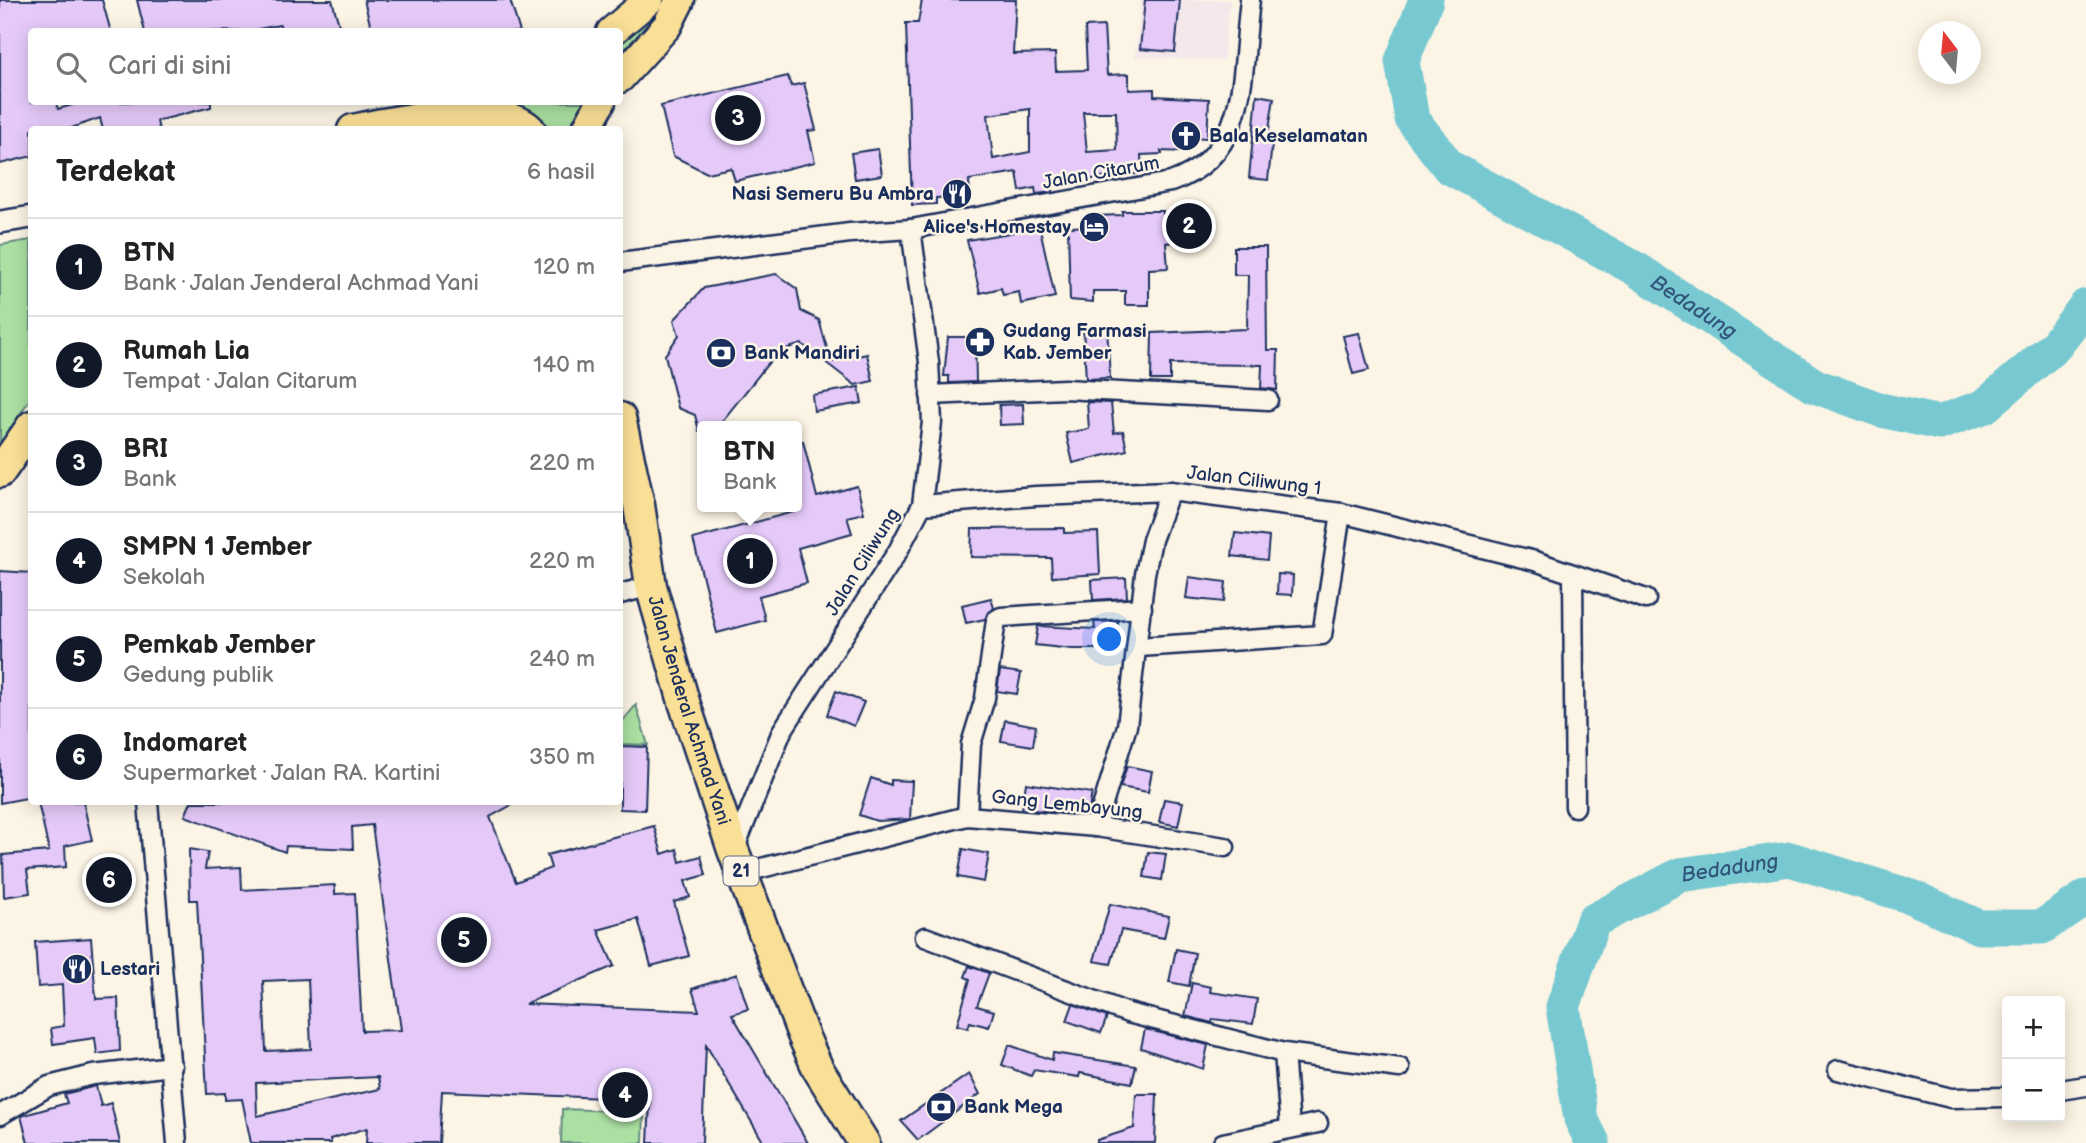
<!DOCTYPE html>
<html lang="id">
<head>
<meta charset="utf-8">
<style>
  :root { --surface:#fff; --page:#f6f6f6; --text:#222; --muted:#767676; --line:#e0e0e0; --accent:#111827 }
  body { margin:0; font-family:"Balsamiq Sans",sans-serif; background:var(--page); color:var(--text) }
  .controls { position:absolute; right:21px; bottom:21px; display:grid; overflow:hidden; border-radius:7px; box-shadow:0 4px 18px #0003 }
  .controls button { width:63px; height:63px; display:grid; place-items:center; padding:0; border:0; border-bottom:2px solid var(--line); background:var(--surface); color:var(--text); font:35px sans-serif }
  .compass { position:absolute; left:1918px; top:21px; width:63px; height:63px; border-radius:50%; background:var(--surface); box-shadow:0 4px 18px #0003; rotate:344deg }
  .you { position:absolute; left:1110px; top:640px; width:24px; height:24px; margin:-18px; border:5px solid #fff; border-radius:50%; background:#1a73e8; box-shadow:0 0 0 10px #1a73e833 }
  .badge { display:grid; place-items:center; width:46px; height:46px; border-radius:50%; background:var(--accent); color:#fff; font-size:23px; font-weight:700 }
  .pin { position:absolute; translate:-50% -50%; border:4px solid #fff; box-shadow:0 2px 7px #0006 }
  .popup { position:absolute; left:697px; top:421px; width:105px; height:91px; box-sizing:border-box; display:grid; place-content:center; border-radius:7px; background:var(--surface); filter:drop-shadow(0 2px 5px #0005); font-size:23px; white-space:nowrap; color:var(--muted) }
  .popup b { font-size:26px; color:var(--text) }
  .popup::after { content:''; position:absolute; left:50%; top:100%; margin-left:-14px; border:14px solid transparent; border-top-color:var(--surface) }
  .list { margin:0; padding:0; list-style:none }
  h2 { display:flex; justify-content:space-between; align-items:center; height:91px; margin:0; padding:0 28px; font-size:30px }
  h2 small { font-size:23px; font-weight:400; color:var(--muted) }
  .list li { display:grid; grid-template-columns:46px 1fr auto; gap:21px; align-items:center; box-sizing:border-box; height:98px; padding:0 28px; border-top:2px solid var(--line) }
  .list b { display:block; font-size:26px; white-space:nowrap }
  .list p { margin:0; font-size:23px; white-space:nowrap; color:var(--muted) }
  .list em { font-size:23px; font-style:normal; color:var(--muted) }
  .icon { flex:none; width:38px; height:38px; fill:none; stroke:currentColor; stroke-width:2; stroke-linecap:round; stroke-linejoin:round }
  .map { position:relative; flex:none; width:2086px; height:1143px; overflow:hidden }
  .search { position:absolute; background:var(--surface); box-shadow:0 4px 18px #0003; left:28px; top:28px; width:595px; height:77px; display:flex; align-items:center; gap:18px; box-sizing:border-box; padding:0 24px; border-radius:7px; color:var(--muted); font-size:26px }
  .panel { position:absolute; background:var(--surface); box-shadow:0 4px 18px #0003; left:28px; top:126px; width:595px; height:679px; border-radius:7px }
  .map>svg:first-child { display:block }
</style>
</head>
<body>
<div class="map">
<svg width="2086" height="1143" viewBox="0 0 2086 1143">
  <rect width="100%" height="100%" fill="#fcf5e5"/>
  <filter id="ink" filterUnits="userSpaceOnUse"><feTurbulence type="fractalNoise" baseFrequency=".0143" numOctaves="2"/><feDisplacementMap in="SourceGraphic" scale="14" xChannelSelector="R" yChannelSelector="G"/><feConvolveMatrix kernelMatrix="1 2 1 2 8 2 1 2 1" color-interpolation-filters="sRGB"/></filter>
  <g filter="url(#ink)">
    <!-- built -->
    <polygon fill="#f5e8eb" points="1141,0 1230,0 1223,61 1135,57"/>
    <!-- green -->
    <g fill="#aae0a2" stroke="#628880" stroke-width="2">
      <polygon points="665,0 673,0 620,60 620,41 636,30"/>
      <polygon points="473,102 583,102 568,130 545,129 541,123"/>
      <polygon points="31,240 31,397 0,446 0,245"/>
      <polygon points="636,705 648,745 620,744 620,724"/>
      <polygon points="562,1109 644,1112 643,1143 561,1143"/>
    </g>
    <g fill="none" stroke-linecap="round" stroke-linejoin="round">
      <!-- river -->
      <g stroke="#78c8d1" stroke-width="35">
        <path id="s1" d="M1426 0 1402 61 1412 119 1449 167 1636 269 1815 386 1881 410 1939 423 1985 406 2055 346 2086 306"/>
        <path id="s2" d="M1593 1143 1581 1119 1563 1007 1593 921 1680 875 1790 859 1912 897 1979 927H2042L2086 897"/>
      </g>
    </g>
    <!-- building -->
    <g fill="#e5caf9" stroke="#1b2f5e" stroke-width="2" fill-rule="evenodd">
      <polygon points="0,0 102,0 111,32 32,32 32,102 56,102 58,109 83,102 211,102 211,107 157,121 159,130 103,130 100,118 66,130 32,130 32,156 0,164"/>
      <polygon points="137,0 332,0 341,32 282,32 280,25 248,31 145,32"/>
      <polygon points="364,0 510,0 520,32 372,32"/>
      <path d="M922 0H1016L1013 54 1055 53 1056 71 1087 70 1085 27 1104 26 1107 75 1129 74V90L1154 89V96L1209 99 1207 138 1188 137 1187 152 1161 151 1162 154 1141 155 1142 173 1052 184 1053 192 1036 194 1035 188 1020 191 1017 172 969 180 970 196 936 198V204L912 205 906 23H918ZM1030 109V152L993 159 988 115ZM1083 112H1116L1117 150 1087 152Z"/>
      <polygon points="1145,0 1180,0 1175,52 1140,49"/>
      <polygon points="788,76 791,86 804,83 816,130 808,131 815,162 735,181 731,168 707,173 673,156 661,106"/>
      <polygon points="1257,95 1274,98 1268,135 1273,135 1268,180 1249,178"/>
      <polygon points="878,149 882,175 855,179 851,153"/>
      <polygon points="1205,209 1209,238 1166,243 1168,268 1149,269 1149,305 1125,305 1125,291 1093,291 1093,302 1070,300 1068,227 1095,226 1094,216 1122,215 1122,211 1163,211 1163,214"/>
      <polygon points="1039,224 1055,297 1021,304 1019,292 1003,295 1001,288 980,293 967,240 1010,233"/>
      <polygon points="1234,247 1266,247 1267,350 1278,350 1277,390 1261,388 1262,365 1170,364 1170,380 1151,380 1152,333 1247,329 1248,275 1234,275"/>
      <polygon points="776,274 797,289 801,311 819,320 831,362 867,354 873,381 855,385 802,344 778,351 719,425 703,426 699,431 695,415 678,408 665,355 679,335 674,320 704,288"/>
      <polygon points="1107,326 1110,378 1086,379 1083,327"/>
      <polygon points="1359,333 1369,370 1353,374 1343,336"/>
      <polygon points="948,337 975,337 976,382 949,383 949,376 944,376"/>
      <polygon points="859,387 862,403 814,411 812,395"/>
      <polygon points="1087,402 1111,403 1114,433 1123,431 1127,450 1073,463 1066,433 1089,429"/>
      <polygon points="1023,404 1024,424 1000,425 999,405"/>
      <polygon points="797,441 803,441 817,497 857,486 864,513 847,517 852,533 798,548 807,583 759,596 765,620 717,633 693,539 797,511"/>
      <polygon points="1064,528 1064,533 1098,532 1100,574 1052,577 1051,558 971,557 972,529"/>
      <polygon points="1235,533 1269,537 1267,560 1232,556"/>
      <polygon points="0,571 32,573 32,797 0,803"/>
      <polygon points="1278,574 1293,575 1292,595 1277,594"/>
      <polygon points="1189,577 1226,582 1224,602 1186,598"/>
      <polygon points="1126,578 1127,598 1093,600 1092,580"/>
      <polygon points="991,598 994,608 985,619 966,623 962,605"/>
      <polygon points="1118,621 1118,649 1072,649 1035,645 1038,626 1095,629 1094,622"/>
      <polygon points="1000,670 1021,673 1017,694 997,691"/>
      <polygon points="836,691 864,702 854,726 827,715"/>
      <polygon points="1005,720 1036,726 1033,746 1001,741"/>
      <polygon points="620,746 647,747 645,810 620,809"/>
      <polygon points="1127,766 1152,771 1148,792 1120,787"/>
      <polygon points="871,778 891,785 891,780 912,781 910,819 877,821 859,815"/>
      <polygon points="1026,783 1092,793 1088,815 1022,809"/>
      <polygon points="1164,799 1183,802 1178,826 1159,822"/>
      <polygon points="38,802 83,802 92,840 65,846 66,867 27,870 30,893 4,897 3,855 49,851"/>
      <path d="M191 802H517L490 817 516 882 551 868 547 855 654 826 662 854 677 849 680 862 701 856 706 875 685 881 690 897 674 902 689 956 651 966 638 919 598 930 614 966 525 1004 699 1011 692 989 737 974 748 1009 732 1014 808 1143H764L706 1045 702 1143H648L650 1100 442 1091 439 1143H366L367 1128 330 1139 331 1143H251L242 1099 225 1100V1093L207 1094 197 900H190L189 849 208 852 205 869 241 867 242 890 335 885V894L355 893 362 1031 401 1030 372 825 352 827 353 849 286 846 285 852 185 816ZM308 979 311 1049 266 1051 263 981ZM378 1077 380 1089 257 1116 256 1083Z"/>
      <polygon points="963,849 989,854 984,882 958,877"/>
      <polygon points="1148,852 1166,854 1162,880 1144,877"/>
      <polygon points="1110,904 1169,916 1164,938 1121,930 1111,964 1094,961"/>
      <polygon points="91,938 96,999 118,998 120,1051 97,1054 95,1038 53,1044 51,1028 64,1026 62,985 38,987 35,942"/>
      <polygon points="1176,949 1195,953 1189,986 1169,982"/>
      <polygon points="969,966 989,973 977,1006 994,1011 989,1027 970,1022 968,1028 957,1025 970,979 965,977"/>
      <polygon points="1192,983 1211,987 1210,992 1257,999 1253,1024 1213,1019 1212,1023 1185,1016"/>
      <polygon points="1073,1004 1107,1017 1101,1033 1067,1021"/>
      <polygon points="1145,1029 1208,1045 1203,1069 1141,1048"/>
      <polygon points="1009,1045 1052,1060 1053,1053 1136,1066 1132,1083 1080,1073 1079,1077 1034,1070 1031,1076 1002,1065"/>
      <polygon points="969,1074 980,1094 918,1140 901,1121"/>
      <polygon points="96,1086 101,1106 111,1103 120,1143 28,1143 21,1116 67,1103 64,1094"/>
      <polygon points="1136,1094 1157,1094 1155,1143 1097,1143 1097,1140 1134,1128"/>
    </g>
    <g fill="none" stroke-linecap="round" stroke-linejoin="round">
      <!-- minor casing -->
      <g stroke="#1b2f5e" stroke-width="23">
        <g id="minor">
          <path d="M620 262 850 233 911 229 1171 182C1251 154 1241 71 1250 0"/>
          <polyline points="930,395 1065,389 1268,400"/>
          <polyline points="922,505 1036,496 1170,491 1341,513 1535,561 1646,599"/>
          <polyline points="1573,575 1575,807"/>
          <polyline points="620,594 651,586"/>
          <polyline points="1139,647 1322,635 1341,513"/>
          <polyline points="148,802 177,1143"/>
          <polyline points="967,816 971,744 985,698 996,620 1001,617 1142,608"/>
          <polyline points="1096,827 1127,726 1145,574 1152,540 1170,491"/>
          <polyline points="734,850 782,731 898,551 922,505 932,422 929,362 911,229"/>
          <polyline points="742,873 967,816 1096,827 1225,847"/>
          <polyline points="925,937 1128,1013 1284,1053 1400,1068"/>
          <polyline points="1284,1053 1290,1127"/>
          <polyline points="1838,1070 1951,1098 2007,1097"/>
          <polyline points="2060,1090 2086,1086"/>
          <polyline points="0,1115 49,1086 93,1075 172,1066"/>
          <polyline points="1223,1143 1318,1123"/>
        </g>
      </g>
      <!-- tertiary casing -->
      <g stroke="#1b2f5e" stroke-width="26">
        <polyline id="tertiary" points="0,222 32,217"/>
      </g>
      <!-- primary casing -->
      <g stroke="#1b2f5e" stroke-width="33">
        <g id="primary">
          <polyline points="611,32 649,0"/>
          <polyline points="620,78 667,26 680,0"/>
          <polyline points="586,130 601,102"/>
        </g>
      </g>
      <!-- trunk casing -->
      <g stroke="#1b2f5e" stroke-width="35">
        <g id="trunk">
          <path d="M353 130C389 122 504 100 530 130"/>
          <path id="s3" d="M620 418 639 505 651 586 684 702 733 850 803 1035 818 1069 864 1143"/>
          <polyline points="0,472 32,426"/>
        </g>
      </g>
      <!-- minor -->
      <use href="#minor" stroke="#fcf5e5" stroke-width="18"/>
      <!-- tertiary -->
      <use href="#tertiary" stroke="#fcf5e5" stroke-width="21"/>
      <!-- primary -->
      <use href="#primary" stroke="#fadf96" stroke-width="28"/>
      <!-- trunk -->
      <use href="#trunk" stroke="#fadf96" stroke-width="30"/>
    </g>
  </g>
  <!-- icons -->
  <defs>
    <g id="church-disc" transform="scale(1.575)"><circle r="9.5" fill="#1b2f5e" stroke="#fcf5e5"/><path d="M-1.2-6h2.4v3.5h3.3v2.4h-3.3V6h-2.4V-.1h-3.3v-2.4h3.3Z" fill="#fff"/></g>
    <g id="restaurant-disc" transform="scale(1.575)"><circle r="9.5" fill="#1b2f5e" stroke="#fcf5e5"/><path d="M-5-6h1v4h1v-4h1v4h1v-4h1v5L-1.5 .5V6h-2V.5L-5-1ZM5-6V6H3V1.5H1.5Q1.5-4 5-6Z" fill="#fff"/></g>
    <g id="hotel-disc" transform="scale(1.575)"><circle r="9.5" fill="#1b2f5e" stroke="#fcf5e5"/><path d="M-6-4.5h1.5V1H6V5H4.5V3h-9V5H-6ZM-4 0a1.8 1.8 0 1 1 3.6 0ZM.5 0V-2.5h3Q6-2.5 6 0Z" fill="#fff"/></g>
    <g id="pharmacy-disc" transform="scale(1.575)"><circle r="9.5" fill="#1b2f5e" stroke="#fcf5e5"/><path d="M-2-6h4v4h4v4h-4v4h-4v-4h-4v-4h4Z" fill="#fff"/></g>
    <g id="bank-disc" transform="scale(1.575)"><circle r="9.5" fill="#1b2f5e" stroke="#fcf5e5"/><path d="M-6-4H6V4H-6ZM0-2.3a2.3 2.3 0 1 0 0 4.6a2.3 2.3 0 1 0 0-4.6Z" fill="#fff"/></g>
  </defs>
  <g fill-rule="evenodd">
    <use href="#church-disc" x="1186" y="136"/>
    <use href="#restaurant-disc" x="957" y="194"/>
    <use href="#hotel-disc" x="1094" y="227"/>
    <use href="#pharmacy-disc" x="980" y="342"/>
    <use href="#bank-disc" x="721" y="353"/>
    <use href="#restaurant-disc" x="77" y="969"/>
    <use href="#bank-disc" x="941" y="1107"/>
  </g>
  <g text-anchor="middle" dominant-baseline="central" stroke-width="5" stroke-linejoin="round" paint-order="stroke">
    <!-- shield labels -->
    <rect fill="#fcf5e5" stroke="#5e6a86" stroke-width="2" x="723.5" y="856.5" width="35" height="29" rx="5"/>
    <g font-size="18" font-weight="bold" fill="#1b2f5e">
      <text x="741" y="871">21</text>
    </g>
    <!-- poi labels -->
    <g font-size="19" font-weight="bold" fill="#1b2f5e" stroke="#fcf5e5" text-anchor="start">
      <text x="1209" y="136">Bala Keselamatan</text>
      <text x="934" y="194" text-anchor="end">Nasi Semeru Bu Ambra</text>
      <text x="1071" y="227" text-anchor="end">Alice's Homestay</text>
      <text x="1003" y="331">Gudang Farmasi<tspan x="1003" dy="22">Kab. Jember</tspan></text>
      <text x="744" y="353">Bank Mandiri</text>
      <text x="100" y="969">Lestari</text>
      <text x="964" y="1107">Bank Mega</text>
    </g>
    <!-- street labels -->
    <g font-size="19" fill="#1b2f5e" stroke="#fcf5e5">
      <text transform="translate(1101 173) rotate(-10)">Jalan Citarum</text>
      <text transform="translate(1254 481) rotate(7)">Jalan Ciliwung 1</text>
      <text transform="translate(863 562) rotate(-58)">Jalan Ciliwung</text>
      <text stroke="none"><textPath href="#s3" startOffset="301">Jalan Jenderal Achmad Yani</textPath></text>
      <text transform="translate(1067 805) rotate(6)">Gang Lembayung</text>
    </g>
    <!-- water labels -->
    <g font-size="21" font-style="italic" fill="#32557b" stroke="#fcf5e5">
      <text stroke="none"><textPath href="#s1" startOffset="467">Bedadung</textPath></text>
      <text stroke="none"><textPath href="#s2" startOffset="380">Bedadung</textPath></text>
    </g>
  </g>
</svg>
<div class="controls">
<button>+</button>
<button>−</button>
</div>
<svg class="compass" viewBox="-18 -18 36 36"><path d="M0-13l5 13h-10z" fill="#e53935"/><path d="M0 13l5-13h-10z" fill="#767676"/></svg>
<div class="you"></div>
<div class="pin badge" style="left:750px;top:561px">1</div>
<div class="popup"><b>BTN</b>Bank</div>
<div class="pin badge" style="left:1189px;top:226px">2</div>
<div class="pin badge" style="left:738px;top:118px">3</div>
<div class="pin badge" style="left:625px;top:1095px">4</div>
<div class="pin badge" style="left:464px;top:940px">5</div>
<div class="pin badge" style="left:109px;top:880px">6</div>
<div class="search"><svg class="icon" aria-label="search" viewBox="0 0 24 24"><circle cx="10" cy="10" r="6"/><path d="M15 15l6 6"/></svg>Cari di sini</div>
<section class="panel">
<h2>Terdekat<small>6 hasil</small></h2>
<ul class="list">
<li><span class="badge">1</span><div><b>BTN</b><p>Bank · Jalan Jenderal Achmad Yani</p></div><em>120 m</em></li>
<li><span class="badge">2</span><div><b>Rumah Lia</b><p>Tempat · Jalan Citarum</p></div><em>140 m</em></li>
<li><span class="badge">3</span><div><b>BRI</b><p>Bank</p></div><em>220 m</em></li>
<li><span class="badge">4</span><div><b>SMPN 1 Jember</b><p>Sekolah</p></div><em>220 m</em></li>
<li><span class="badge">5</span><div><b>Pemkab Jember</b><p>Gedung publik</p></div><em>240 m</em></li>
<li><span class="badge">6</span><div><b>Indomaret</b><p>Supermarket · Jalan RA. Kartini</p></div><em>350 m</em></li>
</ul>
</section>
</div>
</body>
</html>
